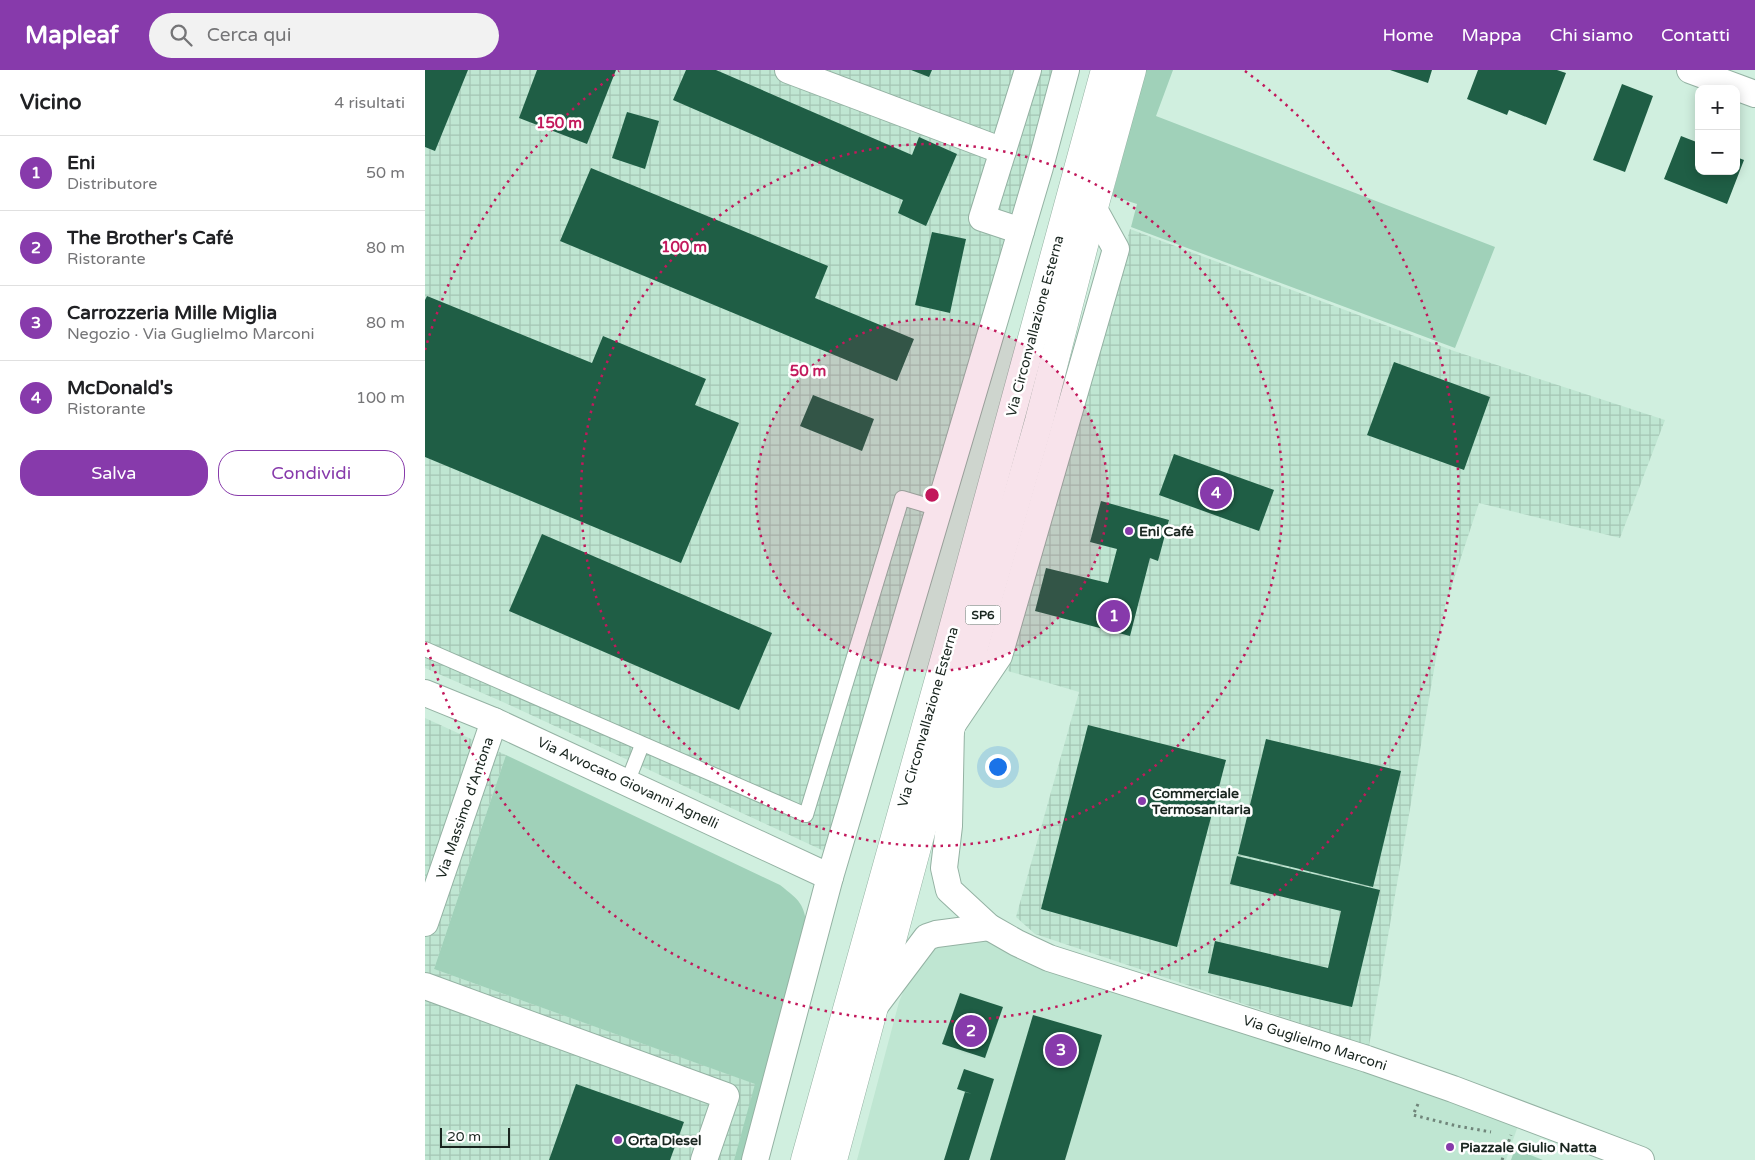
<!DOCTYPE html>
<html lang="it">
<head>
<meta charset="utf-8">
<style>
  :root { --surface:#fff; --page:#f2f2f2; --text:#202124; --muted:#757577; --line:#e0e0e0; --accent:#873aab }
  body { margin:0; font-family:"Varela Round",sans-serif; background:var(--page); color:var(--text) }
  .controls { position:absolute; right:15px; top:15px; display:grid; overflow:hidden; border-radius:10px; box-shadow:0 2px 12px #0003 }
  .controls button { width:45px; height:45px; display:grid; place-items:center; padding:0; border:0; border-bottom:1px solid var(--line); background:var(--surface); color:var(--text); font:25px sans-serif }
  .scale { position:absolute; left:15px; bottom:12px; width:70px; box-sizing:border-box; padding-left:5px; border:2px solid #19251f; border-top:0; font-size:14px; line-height:18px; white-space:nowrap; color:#19251f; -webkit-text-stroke:4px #fff; paint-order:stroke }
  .you { position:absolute; left:572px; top:696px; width:18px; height:18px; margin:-12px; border:4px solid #fff; border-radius:50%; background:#1a73e8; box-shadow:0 0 0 8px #1a73e833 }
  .badge { display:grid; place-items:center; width:32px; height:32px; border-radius:50%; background:var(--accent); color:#fff; font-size:16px; font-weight:700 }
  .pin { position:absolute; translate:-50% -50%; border:2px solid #fff; box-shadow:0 1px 5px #0006 }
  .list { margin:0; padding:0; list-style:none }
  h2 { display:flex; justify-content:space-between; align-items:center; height:65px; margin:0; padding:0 20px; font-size:21px }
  h2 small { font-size:16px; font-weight:400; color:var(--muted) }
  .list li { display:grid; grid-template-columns:32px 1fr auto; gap:15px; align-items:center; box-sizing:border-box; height:75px; padding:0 20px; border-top:1px solid var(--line) }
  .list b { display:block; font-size:19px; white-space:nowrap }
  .list p { margin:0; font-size:16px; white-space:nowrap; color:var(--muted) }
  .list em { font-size:16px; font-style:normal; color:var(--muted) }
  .actions { display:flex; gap:10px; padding:15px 20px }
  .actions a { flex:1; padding:11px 0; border:1px solid var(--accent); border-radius:20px; text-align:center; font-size:18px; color:var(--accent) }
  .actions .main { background:var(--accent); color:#fff }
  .icon { flex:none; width:28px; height:28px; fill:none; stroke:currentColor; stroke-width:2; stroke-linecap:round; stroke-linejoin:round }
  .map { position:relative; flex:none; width:1330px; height:1090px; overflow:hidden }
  header { display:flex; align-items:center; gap:30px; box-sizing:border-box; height:70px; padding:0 25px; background:var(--accent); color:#fff }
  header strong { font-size:24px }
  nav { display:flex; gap:28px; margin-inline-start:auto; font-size:18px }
  .search { width:350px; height:45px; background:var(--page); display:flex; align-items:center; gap:12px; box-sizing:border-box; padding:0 18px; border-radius:28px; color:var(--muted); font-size:19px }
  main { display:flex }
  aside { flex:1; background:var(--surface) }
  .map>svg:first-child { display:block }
</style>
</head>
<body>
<header>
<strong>Mapleaf</strong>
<div class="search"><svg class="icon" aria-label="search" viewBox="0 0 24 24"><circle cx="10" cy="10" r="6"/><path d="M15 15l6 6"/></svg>Cerca qui</div>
<nav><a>Home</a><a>Mappa</a><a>Chi siamo</a><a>Contatti</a></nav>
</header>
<main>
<aside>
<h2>Vicino<small>4 risultati</small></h2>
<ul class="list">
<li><span class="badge">1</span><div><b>Eni</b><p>Distributore</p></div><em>50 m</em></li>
<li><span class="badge">2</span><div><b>The Brother's Café</b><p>Ristorante</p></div><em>80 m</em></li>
<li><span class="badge">3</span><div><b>Carrozzeria Mille Miglia</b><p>Negozio · Via Guglielmo Marconi</p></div><em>80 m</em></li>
<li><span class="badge">4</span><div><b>McDonald's</b><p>Ristorante</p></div><em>100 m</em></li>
</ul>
<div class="actions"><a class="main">Salva</a><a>Condividi</a></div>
</aside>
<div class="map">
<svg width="1330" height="1090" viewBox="0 0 1330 1090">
  <defs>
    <pattern id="industrial-grid" width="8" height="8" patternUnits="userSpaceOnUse" patternTransform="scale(1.25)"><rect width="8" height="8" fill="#bfe6d2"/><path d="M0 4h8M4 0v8" fill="none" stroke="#a4c5b4"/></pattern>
  </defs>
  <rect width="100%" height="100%" fill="#d0efdf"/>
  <!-- built -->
  <polygon fill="#bfe6d2" points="564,859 1095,1050 1081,1090 432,1090 474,932 498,873"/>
  <!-- industrial -->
  <g fill="url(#industrial-grid)">
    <polygon points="0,0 628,0 603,94 399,781 78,632 0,598"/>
    <polygon points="705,159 1029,281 1240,350 1195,468 1054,433 1020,536 944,976 610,864 591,847 654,622 583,601"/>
    <polygon points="0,648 81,685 9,899 331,1014 309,1090 0,1090"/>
  </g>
  <!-- green -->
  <g fill="#a0d1b9">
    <polygon points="721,0 748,0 731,46 1070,177 1030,278 706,157 712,134 687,126"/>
    <path d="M81 685 355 815C375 831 379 833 382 858L322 1090H309L330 1014 9 899Z"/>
    <polygon points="1090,1079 1118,1090 1086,1090"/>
  </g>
  <!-- building -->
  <g fill="#1f5e45">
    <polygon points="0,0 43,0 10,81 0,77"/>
    <polygon points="112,0 191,0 162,74 94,48"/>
    <polygon points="261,0 291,0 487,85 494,67 532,84 501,156 473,143 478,130 248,30"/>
    <polygon points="486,0 507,0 504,7"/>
    <polygon points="965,0 1007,0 1003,13"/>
    <polygon points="1053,0 1132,0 1141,3 1121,55 1084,40 1082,45 1042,29"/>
    <polygon points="1197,14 1228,26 1200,102 1168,90"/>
    <polygon points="202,42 234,51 220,99 187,88"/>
    <polygon points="1256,66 1274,73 1274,101 1311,101 1311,87 1319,90 1302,134 1239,109"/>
    <polygon points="166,98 403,196 390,228 489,269 472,311 135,171"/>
    <polygon points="507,162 541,169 525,243 490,235"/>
    <polygon points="2,226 167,293 178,266 281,309 270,335 314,353 256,493 0,387 0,230"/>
    <polygon points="969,292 1065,327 1039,400 942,365"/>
    <polygon points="388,325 449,349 437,381 375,356"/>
    <polygon points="749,384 849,420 834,461 734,425"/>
    <polygon points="676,431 744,450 733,491 725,488 705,566 610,541 621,498 683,513 692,479 665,472"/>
    <polygon points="117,464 347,563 314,640 84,541"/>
    <polygon points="663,655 801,690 752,877 616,839"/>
    <polygon points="841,669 976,701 948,817 813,784"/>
    <polygon points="812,786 955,820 927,937 783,903 790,871 903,898 916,841 805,814"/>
    <polygon points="535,923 578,937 560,988 517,974"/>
    <polygon points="608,945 677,965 640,1090 565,1090"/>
    <polygon points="539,999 569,1009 544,1090 519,1090 540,1022 547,1024 532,1019"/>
    <polygon points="151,1014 259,1052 245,1090 124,1090"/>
  </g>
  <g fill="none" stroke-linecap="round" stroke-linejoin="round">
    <!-- service casing -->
    <g stroke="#94b2a3" stroke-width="16">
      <g id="service">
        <polyline points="0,579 381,745 477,428 514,439"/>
        <polyline points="202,713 217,675"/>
      </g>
    </g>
    <!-- minor casing -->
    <g stroke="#94b2a3" stroke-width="28">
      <g id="minor">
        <polyline points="363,0 578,81"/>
        <polyline points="1265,0 1330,24"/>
        <polyline points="669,139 691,179 574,586 526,657 524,756 519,798 524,820 564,857 592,873 624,888 942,989 1028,1019 1216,1090"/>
        <polyline points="596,161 557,148 603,0"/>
        <polyline points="0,623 69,651 405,807"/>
        <polyline points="0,853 69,651"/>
        <polyline points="0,916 301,1026 279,1090"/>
        <polyline points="450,936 502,867 511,864 564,857"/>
        <polyline points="330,1090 405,807 615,97 641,0"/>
      </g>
    </g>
    <!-- primary casing -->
    <g stroke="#94b2a3" stroke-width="29">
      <g id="primary">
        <polyline points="380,1090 523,577 680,0"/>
        <polyline points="408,1090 496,762 614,351 666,148 707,0"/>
      </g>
    </g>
    <!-- path -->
    <g stroke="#70857a" stroke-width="3" stroke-dasharray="2.5 4" stroke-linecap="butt">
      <polyline points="993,1034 988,1045 1032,1056 1066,1062"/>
      <polyline points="1077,1090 1086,1065"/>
    </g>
    <!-- service -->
    <use href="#service" stroke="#fff" stroke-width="14"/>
    <!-- minor -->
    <use href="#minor" stroke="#fff" stroke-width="26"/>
    <!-- primary -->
    <use href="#primary" stroke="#fff" stroke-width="28"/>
  </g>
  <!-- distance rings -->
  <circle cx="507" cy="425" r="176" fill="#c2185b" fill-opacity=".12"/>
  <g fill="none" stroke="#c2185b" stroke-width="2.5" stroke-dasharray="2.5 5">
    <circle cx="507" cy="425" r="176"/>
    <circle cx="507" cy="425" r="351"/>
    <path d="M0 280A527 527 0 0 1 194 1M820 1A527 527 0 1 1 0 570"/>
  </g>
  <!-- markers -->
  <g fill="#873aab" stroke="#fff" stroke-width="2">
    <circle cx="704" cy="461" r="5"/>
    <circle cx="717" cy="731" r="5"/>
    <circle cx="193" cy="1070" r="5"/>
    <circle cx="1025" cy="1077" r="5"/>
  </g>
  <g text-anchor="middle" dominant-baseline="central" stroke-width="5" stroke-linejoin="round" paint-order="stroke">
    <!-- shield labels -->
    <rect fill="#fff" stroke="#5e6662" stroke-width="1" x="540.5" y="535.5" width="35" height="19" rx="4"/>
    <g font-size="12" font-weight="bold" fill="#19251f">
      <text x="558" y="545">SP6</text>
    </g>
    <!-- street labels -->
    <g font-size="14" fill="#19251f" stroke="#fff">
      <text transform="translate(610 256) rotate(-75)">Via Circonvallazione Esterna</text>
      <text transform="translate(503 647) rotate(-74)">Via Circonvallazione Esterna</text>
      <text transform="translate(203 713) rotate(25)">Via Avvocato Giovanni Agnelli</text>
      <text transform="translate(40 738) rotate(-71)">Via Massimo d'Antona</text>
      <text transform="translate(890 973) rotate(18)">Via Guglielmo Marconi</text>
    </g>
    <!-- poi labels -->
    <g font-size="14" font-weight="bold" fill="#19251f" stroke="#fff" text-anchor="start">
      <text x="714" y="461">Eni Café</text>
      <text x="727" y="723">Commerciale<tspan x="727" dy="16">Termosanitaria</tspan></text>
      <text x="203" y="1070">Orta Diesel</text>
      <text x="1035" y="1077">Piazzale Giulio Natta</text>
    </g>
  </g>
  <circle cx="507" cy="425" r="8" fill="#c2185b" stroke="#fff" stroke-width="2.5"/>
  <g font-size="15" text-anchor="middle" font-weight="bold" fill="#c2185b" stroke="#fff" stroke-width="5" stroke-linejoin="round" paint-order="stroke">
    <text x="134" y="58">150 m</text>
    <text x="259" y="182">100 m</text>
    <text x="383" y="306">50 m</text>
  </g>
</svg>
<div class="controls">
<button>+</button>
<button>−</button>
</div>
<div class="scale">20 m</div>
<div class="you"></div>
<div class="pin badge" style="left:689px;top:546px">1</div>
<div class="pin badge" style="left:546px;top:961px">2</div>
<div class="pin badge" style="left:636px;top:980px">3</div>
<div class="pin badge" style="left:791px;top:423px">4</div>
</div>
</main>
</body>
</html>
